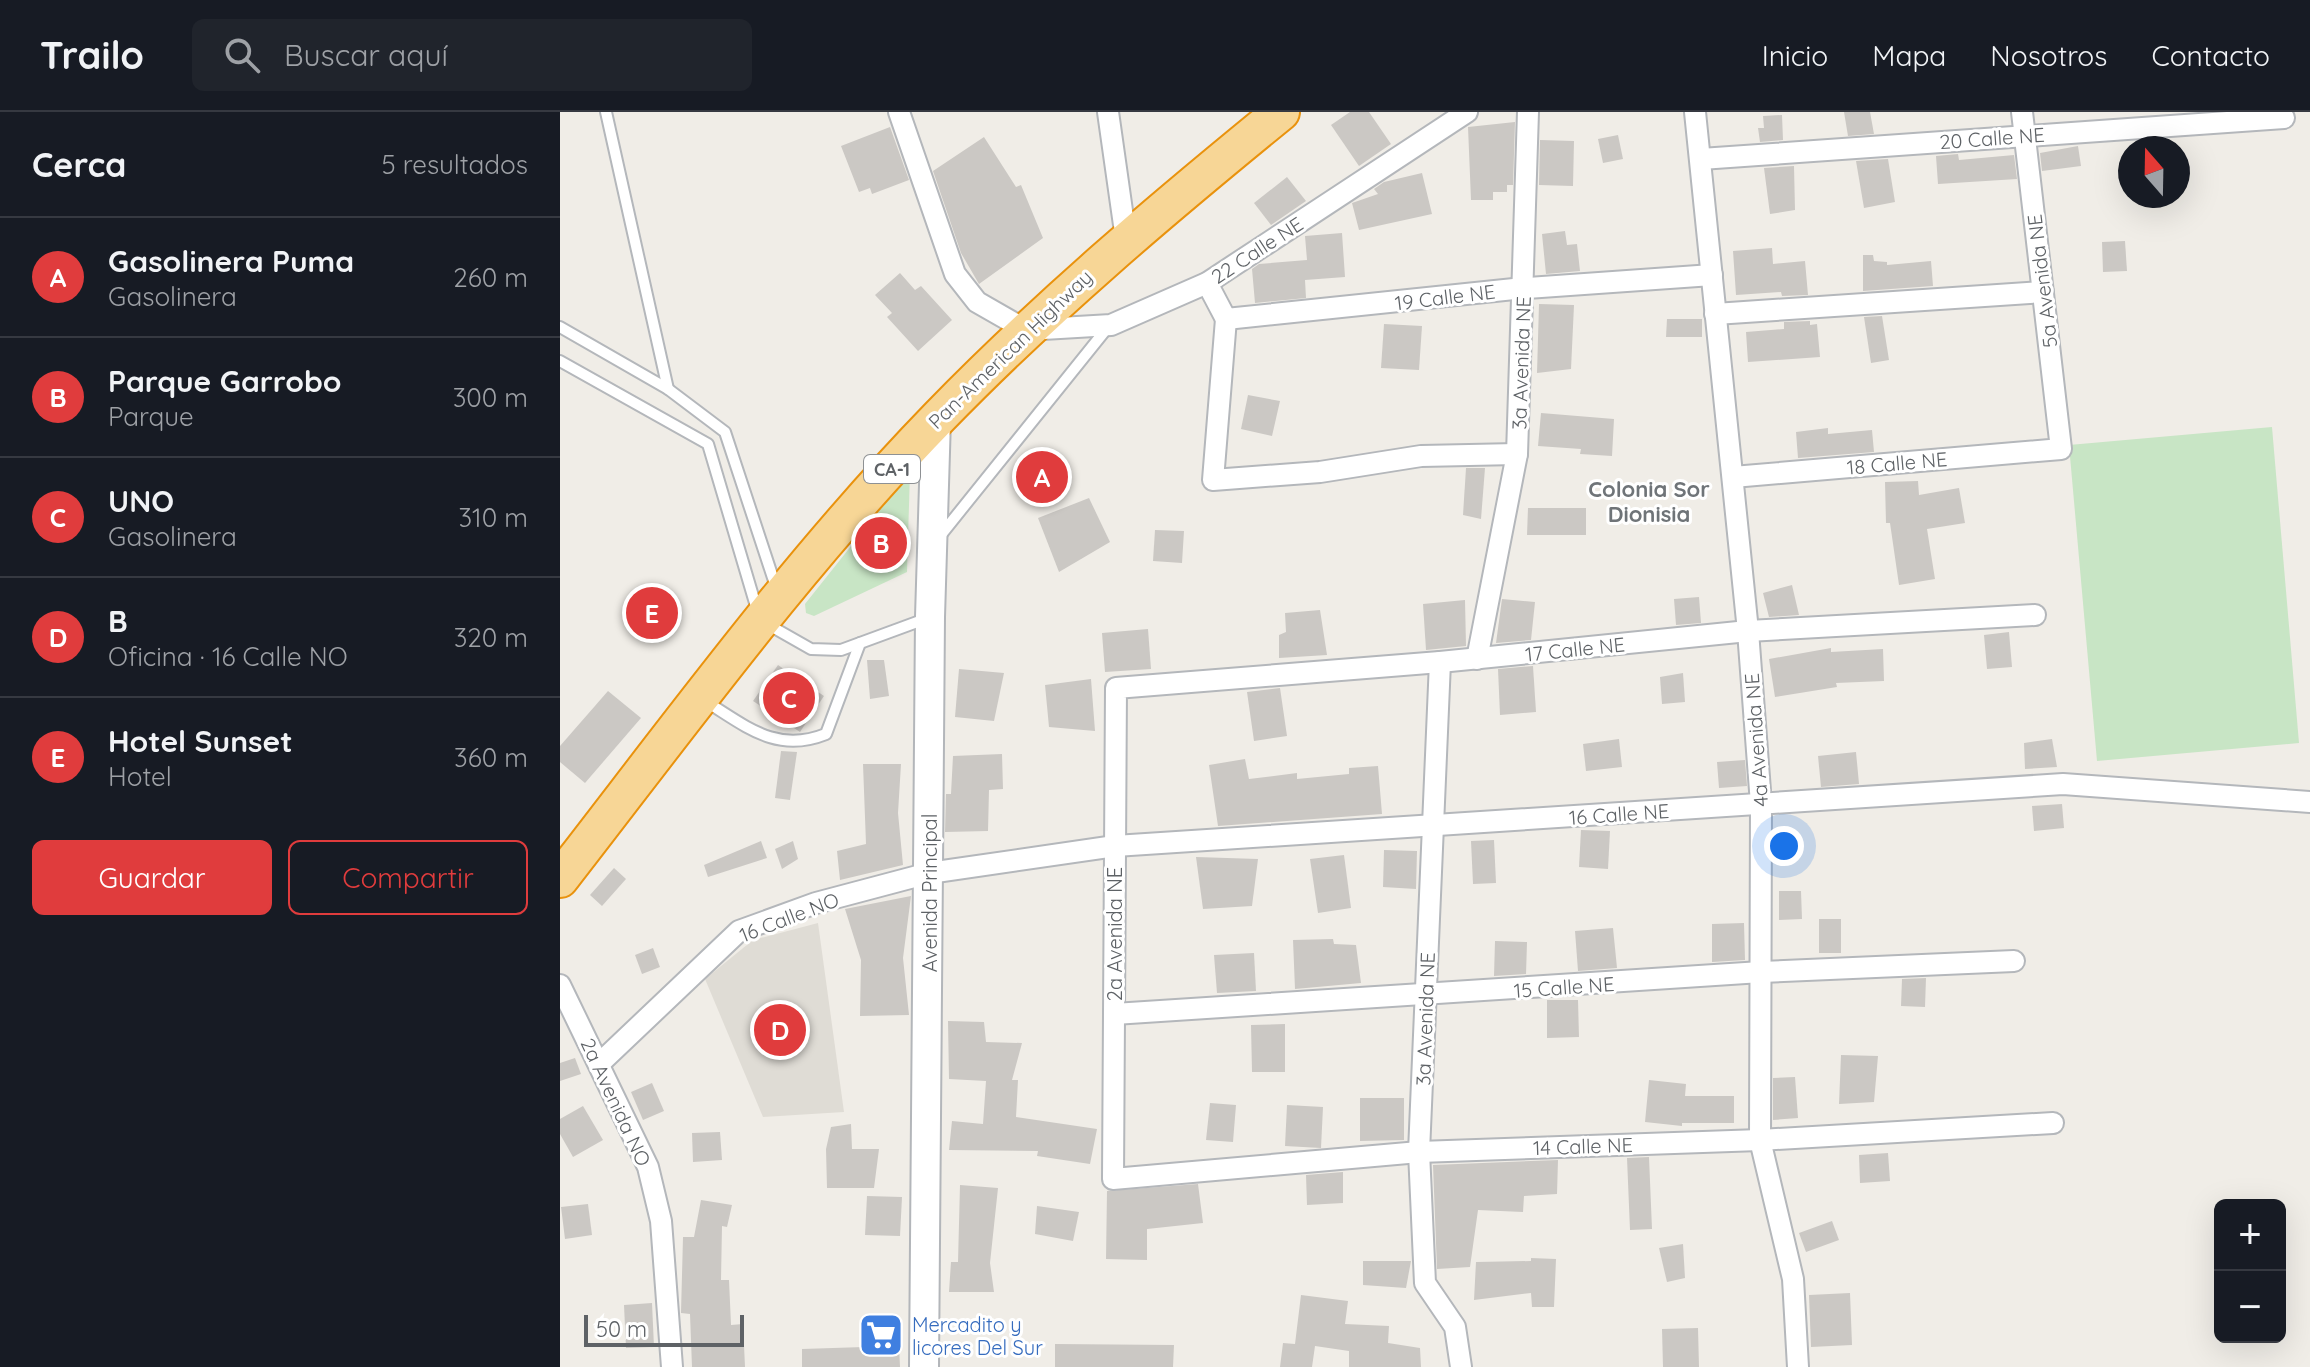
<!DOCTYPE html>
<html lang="es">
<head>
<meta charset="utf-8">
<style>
  :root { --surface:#171b24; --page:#20242c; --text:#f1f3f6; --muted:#9ea1a6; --line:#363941; --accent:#e03c3d }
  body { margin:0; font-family:Quicksand,sans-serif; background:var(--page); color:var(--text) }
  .controls { position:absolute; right:24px; bottom:24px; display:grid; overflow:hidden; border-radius:12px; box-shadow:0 8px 32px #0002 }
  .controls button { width:72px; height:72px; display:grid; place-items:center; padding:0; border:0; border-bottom:2px solid var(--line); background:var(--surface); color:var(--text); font:40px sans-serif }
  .compass { position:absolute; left:1558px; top:24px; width:72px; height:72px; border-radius:50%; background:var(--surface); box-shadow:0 8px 32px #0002; rotate:340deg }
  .scale { position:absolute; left:24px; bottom:20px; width:160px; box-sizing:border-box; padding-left:8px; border:4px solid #5e6266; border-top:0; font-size:22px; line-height:28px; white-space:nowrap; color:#5e6266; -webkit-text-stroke:6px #fff; paint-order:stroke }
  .you { position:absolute; left:1224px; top:734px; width:28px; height:28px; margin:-20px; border:6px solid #fff; border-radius:50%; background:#1a73e8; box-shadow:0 0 0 12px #1a73e833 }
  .badge { display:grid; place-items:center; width:52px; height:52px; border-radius:50%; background:var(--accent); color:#fff; font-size:26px; font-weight:700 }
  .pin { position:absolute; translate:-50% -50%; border:4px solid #fff; box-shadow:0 2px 8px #0006 }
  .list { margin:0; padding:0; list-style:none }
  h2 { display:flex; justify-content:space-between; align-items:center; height:104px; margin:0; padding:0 32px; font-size:34px }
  h2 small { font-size:26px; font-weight:400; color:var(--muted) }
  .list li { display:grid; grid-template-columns:52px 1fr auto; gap:24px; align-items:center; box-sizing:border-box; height:120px; padding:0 32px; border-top:2px solid var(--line) }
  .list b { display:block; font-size:30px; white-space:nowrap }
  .list p { margin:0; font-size:26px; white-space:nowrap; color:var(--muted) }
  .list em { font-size:26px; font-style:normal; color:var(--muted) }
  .actions { display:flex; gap:16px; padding:24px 32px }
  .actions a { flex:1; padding:18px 0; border:2px solid var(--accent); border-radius:12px; text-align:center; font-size:28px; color:var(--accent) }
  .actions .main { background:var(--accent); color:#fff }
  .icon { flex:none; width:44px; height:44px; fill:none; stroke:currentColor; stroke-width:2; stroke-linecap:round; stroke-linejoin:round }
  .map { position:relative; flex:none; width:1750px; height:1255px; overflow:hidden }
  header { display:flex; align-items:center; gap:48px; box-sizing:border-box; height:112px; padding:0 40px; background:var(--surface); border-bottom:2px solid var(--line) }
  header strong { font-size:38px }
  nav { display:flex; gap:44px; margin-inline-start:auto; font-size:28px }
  .search { width:560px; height:72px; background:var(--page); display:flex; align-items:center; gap:20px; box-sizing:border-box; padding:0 28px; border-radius:12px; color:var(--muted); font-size:30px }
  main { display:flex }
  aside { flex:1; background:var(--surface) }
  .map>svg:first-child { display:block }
</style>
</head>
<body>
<header>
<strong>Trailo</strong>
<div class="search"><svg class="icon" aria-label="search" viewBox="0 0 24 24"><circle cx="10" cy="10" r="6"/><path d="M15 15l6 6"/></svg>Buscar aquí</div>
<nav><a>Inicio</a><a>Mapa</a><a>Nosotros</a><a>Contacto</a></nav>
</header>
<main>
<aside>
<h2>Cerca<small>5 resultados</small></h2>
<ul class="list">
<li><span class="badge">A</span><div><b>Gasolinera Puma</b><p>Gasolinera</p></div><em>260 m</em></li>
<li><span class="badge">B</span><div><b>Parque Garrobo</b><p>Parque</p></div><em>300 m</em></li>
<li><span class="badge">C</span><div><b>UNO</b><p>Gasolinera</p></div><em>310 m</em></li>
<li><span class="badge">D</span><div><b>B</b><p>Oficina · 16 Calle NO</p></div><em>320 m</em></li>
<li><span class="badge">E</span><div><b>Hotel Sunset</b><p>Hotel</p></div><em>360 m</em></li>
</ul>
<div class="actions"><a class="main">Guardar</a><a>Compartir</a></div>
</aside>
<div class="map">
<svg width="1750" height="1255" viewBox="0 0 1750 1255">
  <rect width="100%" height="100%" fill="#f0ede7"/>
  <!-- education -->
  <polygon fill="#dfdcd5" points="258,811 284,1000 203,1005 145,867 193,828"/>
  <!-- green -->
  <g fill="#c8e5c5">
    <polygon points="1712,315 1739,631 1537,649 1509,333"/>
    <polygon points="350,360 347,460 254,504 246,501 245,492"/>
  </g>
  <!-- building -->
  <g fill="#cbc8c4">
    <polygon points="790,0 809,0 831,32 799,54 771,13"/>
    <polygon points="1284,0 1310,0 1314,22 1288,24"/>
    <polygon points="1222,3 1223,28 1200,30 1198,16 1204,16 1203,4"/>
    <polygon points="955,10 953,73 947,73 947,80 933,80 933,88 911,88 908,15"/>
    <polygon points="330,15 349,68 312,82 310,76 299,80 281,34"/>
    <polygon points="1058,23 1063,47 1043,51 1038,27"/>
    <polygon points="424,25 456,75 461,73 483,126 419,172 401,141 373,59"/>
    <polygon points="980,28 1014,29 1013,74 979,73"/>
    <polygon points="1518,34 1521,54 1482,59 1480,41"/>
    <polygon points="1398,42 1399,48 1454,43 1457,67 1378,72 1376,44"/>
    <polygon points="1328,47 1335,90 1304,96 1296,49"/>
    <polygon points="1234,54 1235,98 1210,102 1204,56"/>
    <polygon points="862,61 872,102 799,118 792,91 818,82 814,77 824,70"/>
    <polygon points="727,65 746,89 711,113 694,91"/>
    <polygon points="1005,119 1007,133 1017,132 1020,159 986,162 982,122"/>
    <polygon points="782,121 785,165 745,168 746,186 695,191 692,157 699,152 747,148 745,124"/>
    <polygon points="1565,129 1567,159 1543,160 1542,130"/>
    <polygon points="1212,136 1213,152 1245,149 1248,183 1222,184 1221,180 1176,183 1173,139"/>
    <polygon points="1303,143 1313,143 1314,149 1327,150 1327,153 1371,149 1373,174 1303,179"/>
    <polygon points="340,161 355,178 361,174 392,208 358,239 327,205 332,201 315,183"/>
    <polygon points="979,192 1014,193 1011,257 977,261"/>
    <polygon points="1322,204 1329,248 1311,251 1304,205"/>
    <polygon points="1107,207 1142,207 1142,225 1106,225"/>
    <polygon points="1250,209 1250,213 1257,212 1260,245 1188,250 1186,220 1224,217 1224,210"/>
    <polygon points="824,212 862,214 859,258 821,256"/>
    <polygon points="688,283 720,289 712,324 681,317"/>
    <polygon points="981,301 1054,307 1052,344 1020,342 1021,337 978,334"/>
    <polygon points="1268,316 1268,322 1312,318 1314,340 1238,346 1236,320"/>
    <polygon points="906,356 925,356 921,407 903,403"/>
    <polygon points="1358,369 1359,383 1399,376 1405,411 1367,417 1375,467 1339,473 1330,411 1326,411 1325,370"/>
    <polygon points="529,386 550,430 499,460 478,406"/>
    <polygon points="968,396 1026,396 1026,423 967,423"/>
    <polygon points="595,418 624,419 622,451 593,449"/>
    <polygon points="1232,473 1239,503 1209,505 1203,481"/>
    <polygon points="1139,485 1141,511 1116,513 1114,487"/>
    <polygon points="942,487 975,490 971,528 936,531"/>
    <polygon points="905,488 906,534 866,538 863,492"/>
    <polygon points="760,498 767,543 719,546 719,523 726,520 725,501"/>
    <polygon points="588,517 591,557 545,560 542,521"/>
    <polygon points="1449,520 1452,555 1427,557 1424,523"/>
    <polygon points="1271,536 1271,540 1323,537 1324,569 1276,571 1277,575 1215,585 1209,547"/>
    <polygon points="307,548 324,548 329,584 310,587"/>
    <polygon points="218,553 264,584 240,620 193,589"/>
    <polygon points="973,554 976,600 940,603 938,557"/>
    <polygon points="399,557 444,561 434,609 395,605"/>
    <polygon points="1123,561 1125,590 1102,592 1100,565"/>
    <polygon points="531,567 535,619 489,615 485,573"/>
    <polygon points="720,576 727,624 694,629 687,580"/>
    <polygon points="48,579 81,606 25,671 0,650 0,634"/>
    <polygon points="1059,627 1062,655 1026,659 1023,632"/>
    <polygon points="1492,627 1497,655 1465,657 1464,631"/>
    <polygon points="221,639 237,640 230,688 215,686"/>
    <polygon points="1296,640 1299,672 1261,675 1258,644"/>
    <polygon points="442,642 443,677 429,678 428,719 385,720 386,682 391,682 393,644"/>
    <polygon points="685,647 689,667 737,661 737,667 789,662 789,656 818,654 822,702 658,714 649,653"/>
    <polygon points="1185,648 1187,674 1159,676 1157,650"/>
    <polygon points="303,652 341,652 338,701 343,753 280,768 277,739 306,732"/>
    <polygon points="1502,692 1504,716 1474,719 1472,694"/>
    <polygon points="1021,718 1050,719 1048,757 1019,755"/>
    <polygon points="934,728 936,771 913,772 911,729"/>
    <polygon points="201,729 207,746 148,765 144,753"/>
    <polygon points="233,729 238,747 222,757 215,737"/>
    <polygon points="824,738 857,739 856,777 823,775"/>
    <polygon points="784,743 791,796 758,801 750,747"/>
    <polygon points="636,745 698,747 692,794 643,797"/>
    <polygon points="54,756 66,767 42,794 30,783"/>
    <polygon points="1219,779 1241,779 1242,807 1219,808"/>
    <polygon points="351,784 343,846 349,903 300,904 301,848 285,797"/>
    <rect x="1259" y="807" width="22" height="34"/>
    <polygon points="1184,811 1185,848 1152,850 1152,812"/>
    <polygon points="1053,816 1057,856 1018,859 1015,819"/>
    <polygon points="773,827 774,832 796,833 801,871 735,877 733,828"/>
    <polygon points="935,829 967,830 966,862 934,864"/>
    <polygon points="93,836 100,855 82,862 75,843"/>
    <polygon points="694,841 696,879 657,881 654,843"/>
    <polygon points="1366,866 1365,895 1341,894 1342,867"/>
    <polygon points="987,888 1018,888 1019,925 987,926"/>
    <polygon points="388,909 424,910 426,930 462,931 452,968 458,968 456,1005 537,1017 530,1052 477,1044 478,1039 389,1038 392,1009 423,1012 426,969 389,967"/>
    <polygon points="725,912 725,960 692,960 691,913"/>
    <polygon points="1281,943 1318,944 1314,990 1279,992"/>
    <polygon points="15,946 21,962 0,969 0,951"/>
    <polygon points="1235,965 1238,1006 1213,1008 1213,966"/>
    <polygon points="1089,968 1126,972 1125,984 1174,984 1174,1011 1122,1011 1122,1014 1085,1010"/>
    <polygon points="92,971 104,999 83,1008 71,980"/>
    <polygon points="800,986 844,986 844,1028 800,1029"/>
    <polygon points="650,991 676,993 673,1030 646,1028"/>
    <polygon points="727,993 763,995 761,1036 725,1034"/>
    <polygon points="23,994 43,1028 13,1045 0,1022 0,1007"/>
    <polygon points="291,1012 292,1037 319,1037 314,1076 267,1076 266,1037 271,1015"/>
    <polygon points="160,1020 162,1048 133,1050 132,1021"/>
    <polygon points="1328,1041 1330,1069 1300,1071 1299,1043"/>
    <polygon points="1089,1045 1092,1117 1070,1118 1067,1046"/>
    <polygon points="998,1048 997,1082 964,1084 963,1100 918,1098 910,1155 877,1157 873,1053"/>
    <polygon points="783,1060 783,1091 747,1093 746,1063"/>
    <polygon points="638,1072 643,1111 587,1117 587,1148 546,1147 547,1079"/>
    <polygon points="400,1073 438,1076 430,1151 434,1180 389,1180 391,1150 398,1150"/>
    <polygon points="307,1084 342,1085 340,1124 305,1123"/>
    <polygon points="141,1088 172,1093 167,1115 162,1114 161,1168 169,1168 171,1213 183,1212 185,1255 132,1255 130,1202 121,1201 123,1125 134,1125"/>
    <polygon points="28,1092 32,1123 5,1127 1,1095"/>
    <polygon points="477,1094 519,1100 513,1129 475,1122"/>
    <polygon points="1272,1109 1279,1128 1246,1140 1239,1121"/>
    <polygon points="1123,1132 1125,1166 1107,1170 1099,1136"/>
    <polygon points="971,1146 996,1147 994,1195 972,1195 971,1181 914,1188 916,1150 971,1149"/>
    <polygon points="803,1149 851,1149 846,1176 803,1173"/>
    <polygon points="1290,1181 1292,1233 1251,1235 1249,1183"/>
    <polygon points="741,1183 788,1189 785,1212 829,1214 828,1231 860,1236 861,1255 789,1255 789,1239 755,1234 752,1255 720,1255 723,1231 735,1232"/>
    <polygon points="92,1191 94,1235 66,1236 64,1193"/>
    <polygon points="338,1210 340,1255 242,1255 242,1237 304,1235 303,1211"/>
    <polygon points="1138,1216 1139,1255 1103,1255 1102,1217"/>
    <polygon points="495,1232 614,1233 613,1255 495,1255"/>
  </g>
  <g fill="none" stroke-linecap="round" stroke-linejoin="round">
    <!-- lane casing -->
    <g stroke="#b4b7bb" stroke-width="14">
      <g id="lane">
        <polyline points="46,0 108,277"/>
        <polyline points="0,215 108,277 165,320 217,478"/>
        <polyline points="0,249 148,332 198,501"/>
        <polyline points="380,424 548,215"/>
        <polyline points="207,512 251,537 281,538 368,506"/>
        <path d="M145 589C186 614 216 642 266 622L300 531"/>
      </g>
    </g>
    <!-- street casing -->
    <g stroke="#b4b7bb" stroke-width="24">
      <g id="street">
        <polyline points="339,0 395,162 417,190 466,218 551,213 647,171 907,0"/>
        <polyline points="548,0 566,127"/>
        <polyline points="1135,0 1188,519 1201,692 1200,1028 1233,1167 1238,1255"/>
        <polyline points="1141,47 1724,6"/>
        <polyline points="647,171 666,207"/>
        <polyline points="1155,202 1483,180"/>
        <polyline points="666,207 954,177 1152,163"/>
        <polyline points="666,207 653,368 760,360 861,344 957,342"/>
        <polyline points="1173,365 1501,337 1462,0"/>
        <polyline points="1475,503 1188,519 880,550 556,576 553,1067 859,1040 1200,1028 1493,1011"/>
        <polyline points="917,547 957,342 968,0"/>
        <polyline points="880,550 859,1040 865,1171 895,1215 901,1255"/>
        <polyline points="0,873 88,1055 101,1109 112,1255"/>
        <polyline points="554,902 1201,860 1454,849"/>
        <polyline points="40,951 179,819 256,791 369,761 555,734 1503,672 1750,690"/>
      </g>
    </g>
    <!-- secondary casing -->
    <g stroke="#b3b6ba" stroke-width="32">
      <polyline id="secondary" points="364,1255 370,505 376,307"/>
    </g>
    <!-- highway casing -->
    <g stroke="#e9920d" stroke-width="40">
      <path id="highway" d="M0 767C122 610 240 448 379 305 486 195 602 97 721 0"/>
    </g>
    <!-- lane -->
    <use href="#lane" stroke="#fff" stroke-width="10"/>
    <!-- street -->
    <use href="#street" stroke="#fff" stroke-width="20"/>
    <!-- secondary -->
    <use href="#secondary" stroke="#fff" stroke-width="28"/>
    <!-- highway -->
    <use href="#highway" stroke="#f7d696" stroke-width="36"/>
  </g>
  <!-- icons -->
  <defs>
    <g id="supermarket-square" transform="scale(2.3)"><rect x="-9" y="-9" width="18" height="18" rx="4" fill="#3f7fe0" stroke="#fff"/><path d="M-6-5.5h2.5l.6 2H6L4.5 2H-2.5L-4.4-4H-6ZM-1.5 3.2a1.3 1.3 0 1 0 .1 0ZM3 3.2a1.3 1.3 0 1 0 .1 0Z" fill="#fff"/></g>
  </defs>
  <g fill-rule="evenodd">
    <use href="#supermarket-square" x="321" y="1223"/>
  </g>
  <g text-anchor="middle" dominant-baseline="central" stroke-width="6" stroke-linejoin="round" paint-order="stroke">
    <!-- shield labels -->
    <rect fill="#fff" stroke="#8e9194" stroke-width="2" x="304" y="343" width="56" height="28" rx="6"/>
    <g font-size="18" font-weight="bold" fill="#5e6266">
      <text x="332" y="357">CA-1</text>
    </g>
    <!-- street labels -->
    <g font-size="20" fill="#5e6266" stroke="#fff">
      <text transform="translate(1432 26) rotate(-4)">20 Calle NE</text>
      <text transform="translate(697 138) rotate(-33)">22 Calle NE</text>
      <text transform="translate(1482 169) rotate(-97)">5a Avenida NE</text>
      <text transform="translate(885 185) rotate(-7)">19 Calle NE</text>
      <text transform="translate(450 237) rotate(-44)">Pan-American Highway</text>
      <text transform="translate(961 251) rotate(-88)">3a Avenida NE</text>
      <text transform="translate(1337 351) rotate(-5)">18 Calle NE</text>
      <text transform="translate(1015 537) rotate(-6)">17 Calle NE</text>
      <text transform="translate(1196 628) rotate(-94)">4a Avenida NE</text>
      <text transform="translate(1059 702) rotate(-4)">16 Calle NE</text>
      <text transform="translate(369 781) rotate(-90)">Avenida Principal</text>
      <text transform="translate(229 805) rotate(-21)">16 Calle NO</text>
      <text transform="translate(554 822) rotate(-90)">2a Avenida NE</text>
      <text transform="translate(1004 875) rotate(-4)">15 Calle NE</text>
      <text transform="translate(865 907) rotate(-88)">3a Avenida NE</text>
      <text transform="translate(56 990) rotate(65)">2a Avenida NO</text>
      <text transform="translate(1023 1034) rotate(-2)">14 Calle NE</text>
    </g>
    <!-- shop labels -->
    <g font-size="20" fill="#366cbe" stroke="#fff" text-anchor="start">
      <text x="352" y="1212">Mercadito y<tspan x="352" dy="23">licores Del Sur</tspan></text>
    </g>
    <!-- neighbourhood labels -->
    <g font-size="22" font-weight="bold" fill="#6f7478" stroke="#fff">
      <text x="1089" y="377">Colonia Sor<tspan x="1089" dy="25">Dionisia</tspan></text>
    </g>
  </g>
</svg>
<div class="controls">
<button>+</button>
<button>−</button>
</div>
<svg class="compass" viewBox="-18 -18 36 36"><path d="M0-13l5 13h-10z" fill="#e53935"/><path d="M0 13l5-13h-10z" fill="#9ea1a6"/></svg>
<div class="scale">50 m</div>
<div class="you"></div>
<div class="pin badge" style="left:482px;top:365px">A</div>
<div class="pin badge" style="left:321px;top:431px">B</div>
<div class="pin badge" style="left:229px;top:586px">C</div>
<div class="pin badge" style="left:220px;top:918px">D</div>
<div class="pin badge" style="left:92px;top:501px">E</div>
</div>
</main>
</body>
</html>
